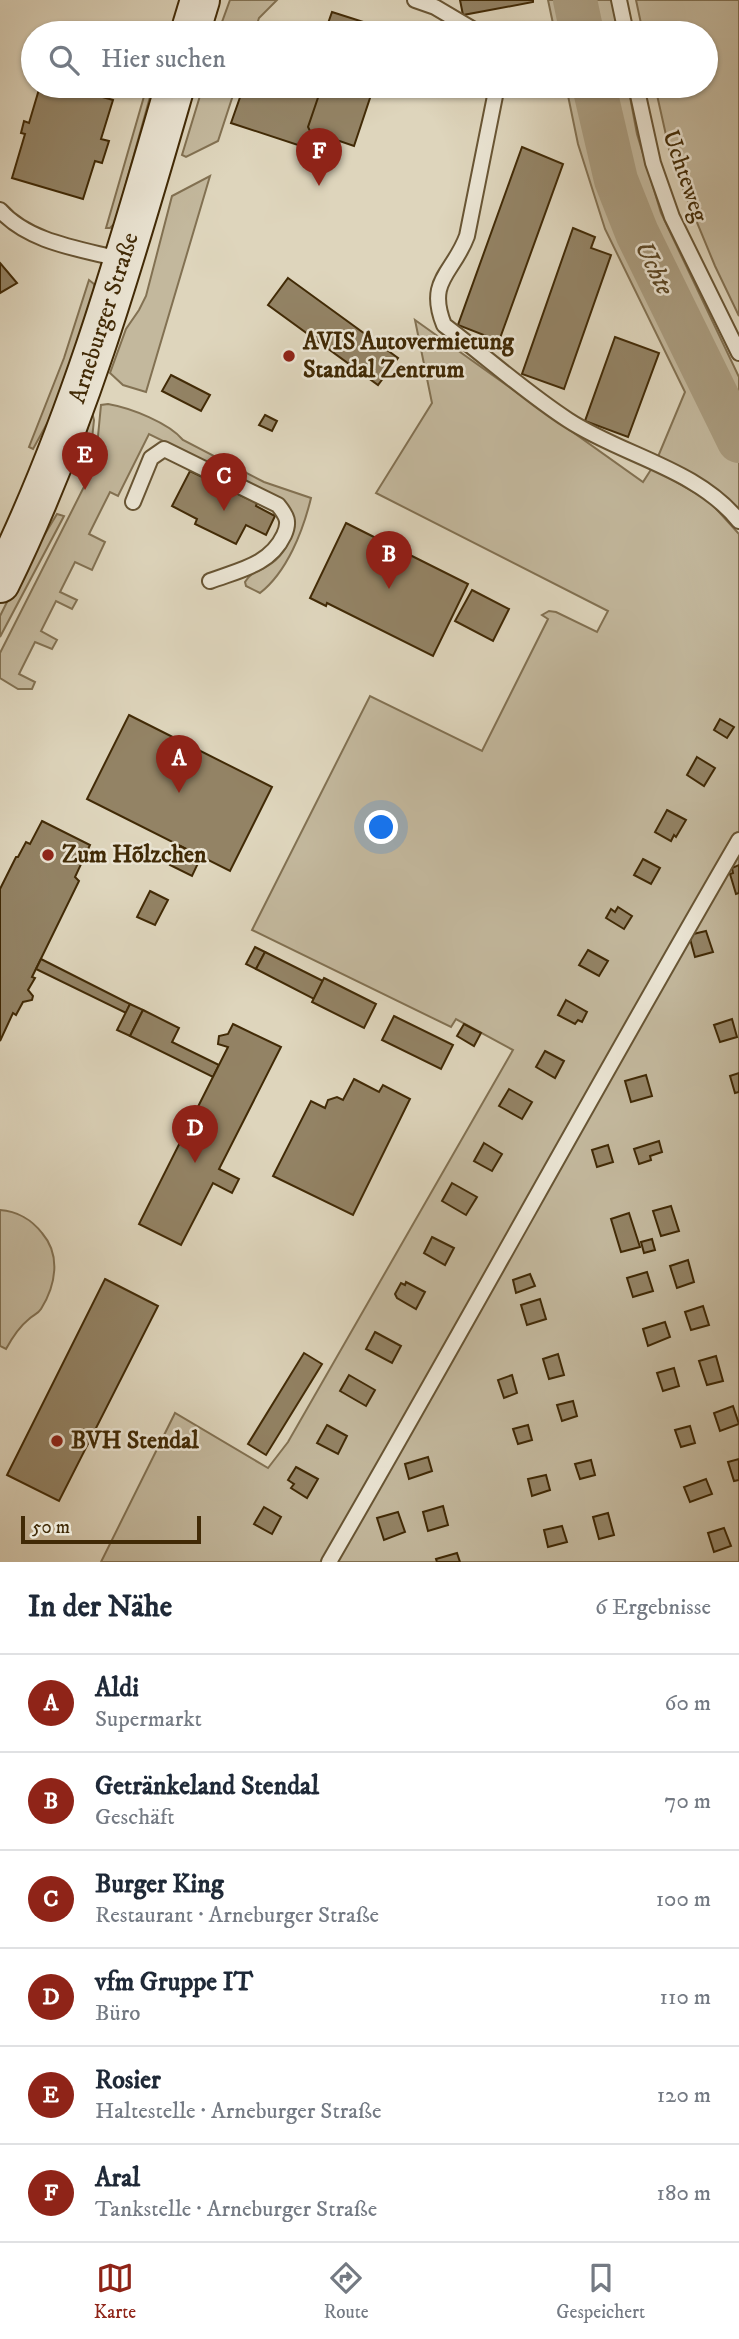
<!DOCTYPE html>
<html lang="de">
<head>
<meta charset="utf-8">
<style>
  :root { --surface:#fff; --page:#f2f2f3; --text:#1f2937; --muted:#747a83; --line:#e0e1e3; --accent:#8f2418 }
  body { margin:0; font-family:"IM FELL DW Pica",serif; background:var(--page); color:var(--text) }
  .scale { position:absolute; left:21px; bottom:18px; width:180px; box-sizing:border-box; padding-left:7px; border:4px solid #412a06; border-top:0; font-size:19px; line-height:24px; white-space:nowrap; color:#412a06; -webkit-text-stroke:5px #eae4d3; paint-order:stroke }
  .you { position:absolute; left:382px; top:828px; width:24px; height:24px; margin:-18px; border:5px solid #fff; border-radius:50%; background:#1a73e8; box-shadow:0 0 0 10px #1a73e833 }
  .badge { display:grid; place-items:center; width:46px; height:46px; border-radius:50%; background:var(--accent); color:#fff; font-size:23px; font-weight:700 }
  .pin { position:absolute; translate:-50% -58px; filter:drop-shadow(0 2px 4px #0008) }
  .pin::after { content:''; position:absolute; top:37px; width:24px; height:21px; background:inherit; clip-path:polygon(0 0,100% 0,50% 100%) }
  .list { margin:0; padding:0; list-style:none }
  h2 { display:flex; justify-content:space-between; align-items:center; height:91px; margin:0; padding:0 28px; font-size:30px }
  h2 small { font-size:23px; font-weight:400; color:var(--muted) }
  .list li { display:grid; grid-template-columns:46px 1fr auto; gap:21px; align-items:center; box-sizing:border-box; height:98px; padding:0 28px; border-top:2px solid var(--line) }
  .list b { display:block; font-size:26px; white-space:nowrap }
  .list p { margin:0; font-size:23px; white-space:nowrap; color:var(--muted) }
  .list em { font-size:23px; font-style:normal; color:var(--muted) }
  .icon { flex:none; width:38px; height:38px; fill:none; stroke:currentColor; stroke-width:2; stroke-linecap:round; stroke-linejoin:round }
  .map { position:relative; flex:none; width:739px; height:1562px; overflow:hidden }
  .search { position:absolute; background:var(--surface); box-shadow:0 2px 5px #0004; left:21px; right:21px; top:21px; height:77px; display:flex; align-items:center; gap:18px; box-sizing:border-box; padding:0 24px; border-radius:38px; color:var(--muted); font-size:26px }
  .sheet { height:679px; background:var(--surface) }
  nav { display:flex; justify-content:space-around; align-items:center; box-sizing:border-box; height:98px; border-top:2px solid var(--line); background:var(--surface); font-size:19px; color:var(--muted) }
  nav a { display:grid; justify-items:center; gap:4px }
  nav .on { color:var(--accent) }
  .map>svg:first-child { display:block }
</style>
</head>
<body>
<div class="map">
<svg width="739" height="1562" viewBox="0 0 739 1562">
  <rect width="100%" height="100%" fill="#ded5bc"/>
  <filter id="stains"><feTurbulence type="fractalNoise" baseFrequency=".00286" numOctaves="4"/><feColorMatrix values="0 0 0 0 .2 0 0 0 0 .09 0 0 0 0 .02 0 0 0 .5 -.17"/></filter>
  <radialGradient id="worn" r=".72"><stop offset=".6" stop-color="#630" stop-opacity="0"/><stop offset="1" stop-color="#630" stop-opacity=".3"/></radialGradient>
  <!-- green -->
  <g fill="#c3b89d" stroke="#827152" stroke-width="2">
    <polygon points="230,0 277,0 259,18 254,33 218,33"/>
    <polygon points="548,0 612,0 618,33 555,33"/>
    <polygon points="636,0 739,0 739,316 715,266 672,162 655,86 706,86 706,33 643,33"/>
    <polygon points="147,86 153,86 115,223 110,228 106,228"/>
    <polygon points="203,86 236,86 218,141 186,157 182,155"/>
    <path d="M566 86H628L637 134 661 213 739 377V512C718 484 689 473 657 459L685 392 605 229 578 144Z"/>
    <polygon points="210,176 146,392 123,385 110,373 126,329 139,310 146,296 172,196"/>
    <polygon points="89,280 94,284 96,294 55,409 33,449 29,447 64,358"/>
    <polygon points="415,320 643,482 652,468 709,501 739,534 739,1562 101,1562 175,1413 268,1468 288,1442 513,1050 456,1019 451,1027 252,930 370,696 482,751 548,619 542,615 549,611 556,612 597,632 608,611 376,493 432,403"/>
    <path d="M108 404C131 408 169 423 183 440L264 482 311 498C303 531 287 572 260 593L246 586 245 582C252 570 262 571 272 563 293 547 299 516 280 498L149 434 118 496 110 492 89 534 105 542 92 570 75 562 60 592 77 600 72 609 56 601 41 631 57 640 52 649 35 642 19 674 35 682 32 689H18L0 678V653L92 471 96 457 101 405Z"/>
    <polygon points="92,412 94,420 89,466 79,460"/>
    <polygon points="57,514 64,516 0,637 0,616 22,572"/>
    <path d="M0 1210C17 1211 32 1220 42 1233 61 1255 56 1285 41 1309 38 1314 33 1315 29 1319 19 1327 12 1338 6 1349L0 1346Z"/>
  </g>
  <g fill="none" stroke-linecap="round" stroke-linejoin="round">
    <!-- river -->
    <g stroke="#a99b7e" stroke-width="44">
      <polyline points="575,0 582,33"/>
      <polyline points="594,86 616,180 637,233 739,441"/>
    </g>
  </g>
  <!-- building -->
  <g fill="#938365" stroke="#412a06" stroke-width="2">
    <polygon points="460,0 533,0 533,2 463,15"/>
    <polygon points="332,12 392,31 391,33 339,33 326,29"/>
    <polygon points="40,86 64,86 113,100 101,139 109,141 102,163 95,161 83,199 12,178 25,134 21,133 24,121 29,123"/>
    <polygon points="244,86 328,86 307,148 231,123"/>
    <polygon points="322,86 374,86 354,146 310,131 308,127"/>
    <polygon points="522,147 563,164 499,341 458,325"/>
    <polygon points="573,228 595,237 591,248 611,255 564,389 522,374"/>
    <polygon points="0,263 17,283 0,293"/>
    <polygon points="288,278 398,358 378,385 268,305"/>
    <polygon points="615,337 659,353 628,437 585,421"/>
    <polygon points="171,375 210,395 201,411 162,391"/>
    <polygon points="265,415 277,421 272,431 259,425"/>
    <polygon points="190,471 257,503 256,506 275,516 266,535 246,525 236,544 195,524 197,519 172,506"/>
    <polygon points="346,523 468,584 433,656 327,603 326,606 310,598"/>
    <polygon points="472,590 509,609 493,641 455,621"/>
    <polygon points="129,715 272,787 230,871 87,799"/>
    <polygon points="720,719 734,727 727,738 714,730"/>
    <polygon points="697,757 715,768 704,786 687,775"/>
    <polygon points="667,810 686,820 676,837 674,835 671,841 655,832"/>
    <polygon points="42,821 90,845 75,877 79,881 32,977 35,978 28,990 33,996 32,1000 23,1002 16,1015 13,1013 0,1041 0,889 16,857 18,857 26,842 30,844"/>
    <polygon points="180,846 201,857 192,876 170,865"/>
    <polygon points="643,859 660,868 651,884 634,875"/>
    <polygon points="739,865 739,893 736,894 730,874 733,873 732,868"/>
    <polygon points="150,891 168,900 155,925 137,917"/>
    <polygon points="618,907 632,916 624,929 606,918 611,909 615,912"/>
    <polygon points="706,931 713,952 695,957 689,935"/>
    <polygon points="255,947 265,952 256,969 246,964"/>
    <polygon points="588,950 608,961 599,976 579,965"/>
    <polygon points="265,952 323,981 314,999 256,969"/>
    <polygon points="41,959 130,1004 126,1013 36,969"/>
    <polygon points="324,978 376,1004 364,1028 312,1002"/>
    <polygon points="566,1000 587,1012 582,1022 578,1020 575,1024 558,1015"/>
    <polygon points="130,1004 143,1010 130,1036 117,1030"/>
    <polygon points="143,1010 179,1028 172,1042 219,1065 213,1077 130,1036"/>
    <polygon points="394,1016 453,1045 441,1069 382,1040"/>
    <polygon points="732,1019 737,1037 720,1042 714,1025"/>
    <polygon points="233,1024 281,1047 219,1169 239,1179 232,1193 213,1183 181,1245 139,1224 228,1047 218,1044 219,1036 228,1034"/>
    <polygon points="464,1024 481,1033 474,1046 457,1036"/>
    <polygon points="545,1051 564,1061 555,1078 536,1067"/>
    <polygon points="739,1073 739,1092 735,1093 730,1076"/>
    <polygon points="646,1075 652,1096 631,1102 625,1081"/>
    <polygon points="354,1079 379,1092 383,1085 410,1099 353,1215 273,1176 311,1101 325,1108 328,1100 337,1097 343,1100"/>
    <polygon points="509,1089 532,1102 522,1119 499,1106"/>
    <polygon points="659,1141 662,1152 650,1156 651,1160 639,1164 634,1149"/>
    <polygon points="484,1143 502,1154 492,1171 474,1161"/>
    <polygon points="608,1145 613,1162 597,1167 592,1150"/>
    <polygon points="452,1183 477,1197 466,1215 442,1201"/>
    <polygon points="671,1206 679,1231 661,1236 653,1211"/>
    <polygon points="629,1213 640,1247 621,1252 611,1219"/>
    <polygon points="432,1237 454,1248 445,1265 424,1253"/>
    <polygon points="652,1239 655,1250 644,1253 641,1242"/>
    <polygon points="688,1260 694,1282 677,1288 670,1266"/>
    <polygon points="647,1272 653,1291 633,1297 627,1278"/>
    <polygon points="530,1274 535,1286 516,1293 513,1280"/>
    <polygon points="105,1279 158,1306 59,1501 7,1475"/>
    <polygon points="406,1282 425,1292 416,1309 397,1298 395,1294 401,1283 405,1285"/>
    <polygon points="540,1299 546,1319 527,1325 521,1305"/>
    <polygon points="703,1306 709,1325 691,1330 685,1312"/>
    <polygon points="665,1322 670,1337 648,1346 643,1329"/>
    <polygon points="375,1332 401,1346 392,1363 366,1349"/>
    <polygon points="304,1353 322,1364 266,1455 248,1444"/>
    <polygon points="558,1354 564,1375 549,1379 543,1359"/>
    <polygon points="716,1356 723,1381 707,1385 699,1361"/>
    <polygon points="674,1368 679,1386 663,1391 657,1373"/>
    <polygon points="349,1375 375,1390 366,1406 340,1391"/>
    <polygon points="512,1375 517,1393 504,1398 498,1380"/>
    <polygon points="573,1401 577,1416 562,1421 557,1405"/>
    <polygon points="733,1406 739,1424 720,1431 714,1413"/>
    <polygon points="327,1425 347,1436 338,1454 317,1443"/>
    <polygon points="528,1425 532,1440 518,1444 513,1429"/>
    <polygon points="690,1426 695,1443 681,1447 675,1430"/>
    <polygon points="428,1457 432,1471 409,1479 405,1464"/>
    <polygon points="739,1459 739,1480 734,1481 728,1462"/>
    <polygon points="591,1460 595,1475 580,1479 575,1464"/>
    <polygon points="296,1467 318,1479 307,1498 291,1488 294,1484 288,1480"/>
    <polygon points="546,1475 550,1490 532,1496 528,1479"/>
    <polygon points="706,1479 712,1494 690,1502 684,1487"/>
    <polygon points="443,1506 448,1525 428,1531 423,1512"/>
    <polygon points="264,1507 281,1517 272,1534 254,1524"/>
    <polygon points="398,1512 405,1532 384,1540 377,1518"/>
    <polygon points="608,1513 614,1535 599,1539 593,1517"/>
    <polygon points="562,1526 567,1542 548,1547 544,1530"/>
    <polygon points="724,1528 731,1546 714,1552 708,1533"/>
    <polygon points="457,1553 460,1562 437,1562 436,1559"/>
  </g>
  <g fill="none" stroke-linecap="round" stroke-linejoin="round">
    <!-- lane casing -->
    <g stroke="#685534" stroke-width="18">
      <g id="lane">
        <polyline points="415,0 435,7 479,33"/>
        <polyline points="619,0 626,33"/>
        <path d="M497 86 467 236C453 274 426 280 444 325 485 356 525 392 568 420 623 456 696 468 739 521"/>
        <polyline points="636,86 653,163 672,217 739,353"/>
        <path d="M0 210C29 243 82 249 123 260"/>
        <path d="M133 502 151 458 164 449 278 505C287 516 290 522 284 535 270 565 239 570 210 581"/>
        <path d="M329 1562C468 1322 600 1079 739 840"/>
      </g>
    </g>
    <!-- secondary casing -->
    <g stroke="#412a06" stroke-width="42">
      <g id="secondary">
        <polyline points="190,33 200,0"/>
        <path d="M0 583C78 425 126 255 175 86"/>
      </g>
    </g>
    <!-- lane -->
    <use href="#lane" stroke="#eae4d3" stroke-width="14"/>
    <!-- secondary -->
    <use href="#secondary" stroke="#eae4d3" stroke-width="38"/>
  </g>
  <!-- markers -->
  <g fill="#8f2418" stroke="#eae4d3" stroke-width="2.5">
    <circle cx="289" cy="356" r="7"/>
    <circle cx="48" cy="855" r="7"/>
    <circle cx="57" cy="1441" r="7"/>
  </g>
  <g text-anchor="middle" dominant-baseline="central" stroke-width="5" stroke-linejoin="round" paint-order="stroke">
    <!-- street labels -->
    <g font-size="24" fill="#412a06" stroke="#eae4d3">
      <text transform="translate(685 176) rotate(71)">Uchteweg</text>
      <text transform="translate(104 318) rotate(-72)">Arneburger Straße</text>
    </g>
    <!-- poi labels -->
    <g font-size="24" font-weight="bold" fill="#412a06" stroke="#eae4d3" text-anchor="start">
      <text x="303" y="342">AVIS Autovermietung<tspan x="303" dy="28">Standal Zentrum</tspan></text>
      <text x="62" y="855">Zum Hõlzchen</text>
      <text x="71" y="1441">BVH Stendal</text>
    </g>
    <!-- water labels -->
    <g font-size="26" font-style="italic" fill="#5b4624" stroke="#eae4d3">
      <text transform="translate(654 268) rotate(64)">Uchte</text>
    </g>
  </g>
  <rect width="100%" height="100%" filter="url(#stains)"/>
  <rect width="100%" height="100%" fill="url(#worn)"/>
</svg>
<div class="scale">50 m</div>
<div class="you"></div>
<div class="pin badge" style="left:179px;top:793px">A</div>
<div class="pin badge" style="left:389px;top:589px">B</div>
<div class="pin badge" style="left:224px;top:511px">C</div>
<div class="pin badge" style="left:195px;top:1163px">D</div>
<div class="pin badge" style="left:85px;top:490px">E</div>
<div class="pin badge" style="left:319px;top:186px">F</div>
<div class="search"><svg class="icon" aria-label="search" viewBox="0 0 24 24"><circle cx="10" cy="10" r="6"/><path d="M15 15l6 6"/></svg>Hier suchen</div>
</div>
<section class="sheet">
<h2>In der Nähe<small>6 Ergebnisse</small></h2>
<ul class="list">
<li><span class="badge">A</span><div><b>Aldi</b><p>Supermarkt</p></div><em>60 m</em></li>
<li><span class="badge">B</span><div><b>Getränkeland Stendal</b><p>Geschäft</p></div><em>70 m</em></li>
<li><span class="badge">C</span><div><b>Burger King</b><p>Restaurant · Arneburger Straße</p></div><em>100 m</em></li>
<li><span class="badge">D</span><div><b>vfm Gruppe IT</b><p>Büro</p></div><em>110 m</em></li>
<li><span class="badge">E</span><div><b>Rosier</b><p>Haltestelle · Arneburger Straße</p></div><em>120 m</em></li>
<li><span class="badge">F</span><div><b>Aral</b><p>Tankstelle · Arneburger Straße</p></div><em>180 m</em></li>
</ul>
</section>
<nav>
<a class="on"><svg class="icon" aria-label="map" viewBox="0 0 24 24"><path d="M3 6l6-2 6 2 6-2v14l-6 2-6-2-6 2zM9 4v14M15 6v14"/></svg>Karte</a>
<a><svg class="icon" aria-label="directions" viewBox="0 0 24 24"><path d="M12 3l9 9-9 9-9-9zM9 14v-3h6M13 9l2 2-2 2"/></svg>Route</a>
<a><svg class="icon" aria-label="saved" viewBox="0 0 24 24"><path d="M7 4h10v16l-5-4-5 4z"/></svg>Gespeichert</a>
</nav>
</body>
</html>
